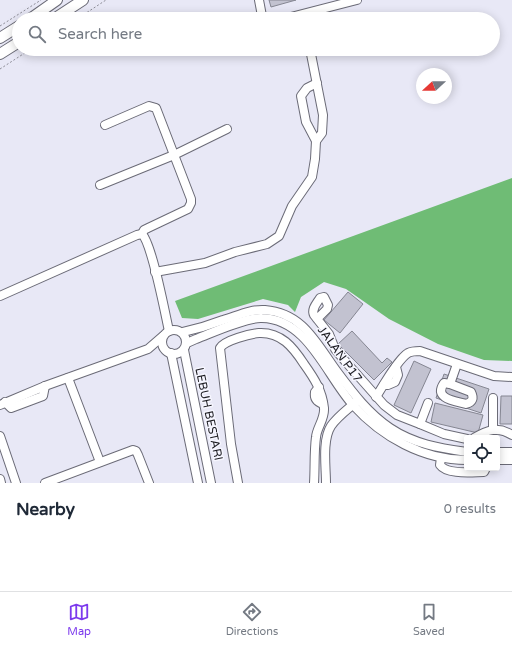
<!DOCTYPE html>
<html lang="en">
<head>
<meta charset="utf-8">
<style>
  :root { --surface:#fff; --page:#f2f2f3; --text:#1f2937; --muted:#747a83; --line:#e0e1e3; --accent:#7c3aed }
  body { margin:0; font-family:"Varela Round",sans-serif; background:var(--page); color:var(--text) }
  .controls { position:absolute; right:12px; bottom:12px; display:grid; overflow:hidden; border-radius:4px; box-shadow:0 2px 10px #0003 }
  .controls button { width:36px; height:36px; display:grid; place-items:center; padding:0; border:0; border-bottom:1px solid var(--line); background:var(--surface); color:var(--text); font:20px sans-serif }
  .compass { position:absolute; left:416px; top:68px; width:36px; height:36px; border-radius:50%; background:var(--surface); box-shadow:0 2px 10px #0003; rotate:249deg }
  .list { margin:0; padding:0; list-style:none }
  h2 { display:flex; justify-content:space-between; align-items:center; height:52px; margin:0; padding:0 16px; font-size:17px }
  h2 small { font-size:13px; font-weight:400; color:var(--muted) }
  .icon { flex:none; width:22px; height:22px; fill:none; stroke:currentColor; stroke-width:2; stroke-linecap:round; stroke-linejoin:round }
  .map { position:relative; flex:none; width:512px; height:483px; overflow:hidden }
  .search { position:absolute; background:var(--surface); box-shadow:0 2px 10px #0003; left:12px; right:12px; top:12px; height:44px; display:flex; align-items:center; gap:10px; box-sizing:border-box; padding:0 14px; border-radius:22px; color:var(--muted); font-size:15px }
  .sheet { height:108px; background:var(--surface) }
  nav { display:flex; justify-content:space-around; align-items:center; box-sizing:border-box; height:56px; border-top:1px solid var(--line); background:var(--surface); font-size:11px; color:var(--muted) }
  nav a { display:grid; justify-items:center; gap:2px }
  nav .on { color:var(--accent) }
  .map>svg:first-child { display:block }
</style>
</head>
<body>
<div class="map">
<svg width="512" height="483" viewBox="0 0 512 483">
  <rect width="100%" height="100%" fill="#e8e8f6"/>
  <!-- forest -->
  <polygon fill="#6fbc75" points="512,178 512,361 484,360 438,344 389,319 346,289 324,282 301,297 295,312 288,305 263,299 198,319 182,318 175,301"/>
  <!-- building -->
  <g fill="#c2c2d0" stroke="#858692">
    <polygon points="269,0 296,0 271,7"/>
    <polygon points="348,292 363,304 340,333 324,320"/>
    <polygon points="352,331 382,363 387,358 392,362 374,380 338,344"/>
    <polygon points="414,361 431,369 411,413 394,405"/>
    <polygon points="444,374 489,389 481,413 436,398"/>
    <polygon points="501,396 512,396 512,424 500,424"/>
    <polygon points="435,403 483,415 478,433 431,422"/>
  </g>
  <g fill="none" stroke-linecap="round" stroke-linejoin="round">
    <!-- minor casing -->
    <g stroke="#6b6b77" stroke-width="10">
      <g id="minor">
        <polyline points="259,0 262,16 264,19"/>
        <polyline points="283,19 357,0"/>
        <polyline points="105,125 149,106 156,108 191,199 191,203 188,209 148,228 144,230 142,234"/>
        <polyline points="316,141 306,122 301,96 307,88 317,83"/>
        <polyline points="100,185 174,155 227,129"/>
        <polyline points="155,272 205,263 235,252 267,244 279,236 292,206 312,177 315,159 316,141 322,133 323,115 310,49"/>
        <path d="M0 296 137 235 142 234C152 244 165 313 169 331"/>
        <path d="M317 319 327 309 328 305 324 297 320 298C317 303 311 309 314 315L329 334 335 349 345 361 384 405 397 415 420 424 444 434 467 439"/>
        <circle cx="174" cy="342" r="12"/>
        <path d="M183 332C197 329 210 325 223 320 237 316 250 309 265 310 304 313 317 345 338 373 353 393 368 413 390 428 414 444 439 448 467 452"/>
        <path d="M187 343 196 339C212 333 246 317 262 318 308 319 326 375 353 405 382 437 423 460 467 460"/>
        <polyline points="184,350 211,483"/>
        <polyline points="171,353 198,483"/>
        <polyline points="68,378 100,462"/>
        <path d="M444 383 450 384 471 392C474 398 473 402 466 404 456 401 433 399 444 383Z"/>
        <polyline points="450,384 457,364"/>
        <polyline points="384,385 388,385 395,382 398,375 396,367"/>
        <path d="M319 387 315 392C314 398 317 402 323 404"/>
        <path d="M376 397C383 386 398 359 408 353 412 351 416 351 420 351L494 376 512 377"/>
        <polyline points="493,398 493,430"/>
        <polyline points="5,402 11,408 43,396 45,386"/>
        <polyline points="0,405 45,386 148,349 163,336"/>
        <polyline points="420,424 428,403"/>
        <polyline points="0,436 16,483"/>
        <path d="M474 438C487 430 498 426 512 435"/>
        <polyline points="497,452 512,452"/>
        <path d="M441 458 440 465C447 475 473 472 484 472L486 468"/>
        <polyline points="497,460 512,460"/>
        <polyline points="0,479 1,483"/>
        <polyline points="45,483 133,450 136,451 138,455 149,483"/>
        <path d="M238 483 231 444 220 348C225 340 250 334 259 333 281 332 293 347 304 364 314 378 322 390 324 408 325 419 317 427 316 437 314 452 315 468 314 483"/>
        <path d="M326 483C326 467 322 440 331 426 337 417 348 409 356 402"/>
      </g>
    </g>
    <!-- major casing -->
    <g stroke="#6b6b77" stroke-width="12">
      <g id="major">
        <polyline points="30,19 57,0"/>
        <polyline points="54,19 83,0"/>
        <polyline points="0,38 19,26"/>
        <polyline points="0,54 19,42"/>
      </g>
    </g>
    <!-- path -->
    <g stroke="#8d8d97" stroke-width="1" stroke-dasharray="2 2" stroke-linecap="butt">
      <polyline points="77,19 106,0"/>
      <polyline points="0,26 41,0"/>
      <polyline points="0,69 31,49"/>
    </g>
    <!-- minor -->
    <use href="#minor" stroke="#fff" stroke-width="8"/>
    <!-- major -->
    <use href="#major" stroke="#fff" stroke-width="10"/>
  </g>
  <g text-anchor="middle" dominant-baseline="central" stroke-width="3" stroke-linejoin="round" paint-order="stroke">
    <!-- street labels -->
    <g font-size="12" fill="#1b1b20" stroke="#f6f6ff">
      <text transform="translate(340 354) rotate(54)">JALAN P17</text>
      <text transform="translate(209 414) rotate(78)">LEBUH BESTARI</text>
    </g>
  </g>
</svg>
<div class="controls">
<button><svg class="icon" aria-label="locate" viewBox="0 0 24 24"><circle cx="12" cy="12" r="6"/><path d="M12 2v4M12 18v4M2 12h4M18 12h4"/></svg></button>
</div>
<svg class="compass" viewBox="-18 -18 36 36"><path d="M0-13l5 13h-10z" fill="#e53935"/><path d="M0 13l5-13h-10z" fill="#747a83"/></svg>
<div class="search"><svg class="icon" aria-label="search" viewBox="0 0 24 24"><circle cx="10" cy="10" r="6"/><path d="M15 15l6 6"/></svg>Search here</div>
</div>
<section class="sheet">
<h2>Nearby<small>0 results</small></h2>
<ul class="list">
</ul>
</section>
<nav>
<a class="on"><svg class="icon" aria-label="map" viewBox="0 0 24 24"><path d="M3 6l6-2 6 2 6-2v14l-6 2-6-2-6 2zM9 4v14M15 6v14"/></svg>Map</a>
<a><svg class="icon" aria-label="directions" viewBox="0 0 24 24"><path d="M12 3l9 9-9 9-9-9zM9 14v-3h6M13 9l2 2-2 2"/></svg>Directions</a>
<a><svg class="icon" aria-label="saved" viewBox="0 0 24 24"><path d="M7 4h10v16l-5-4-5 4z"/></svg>Saved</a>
</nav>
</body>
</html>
